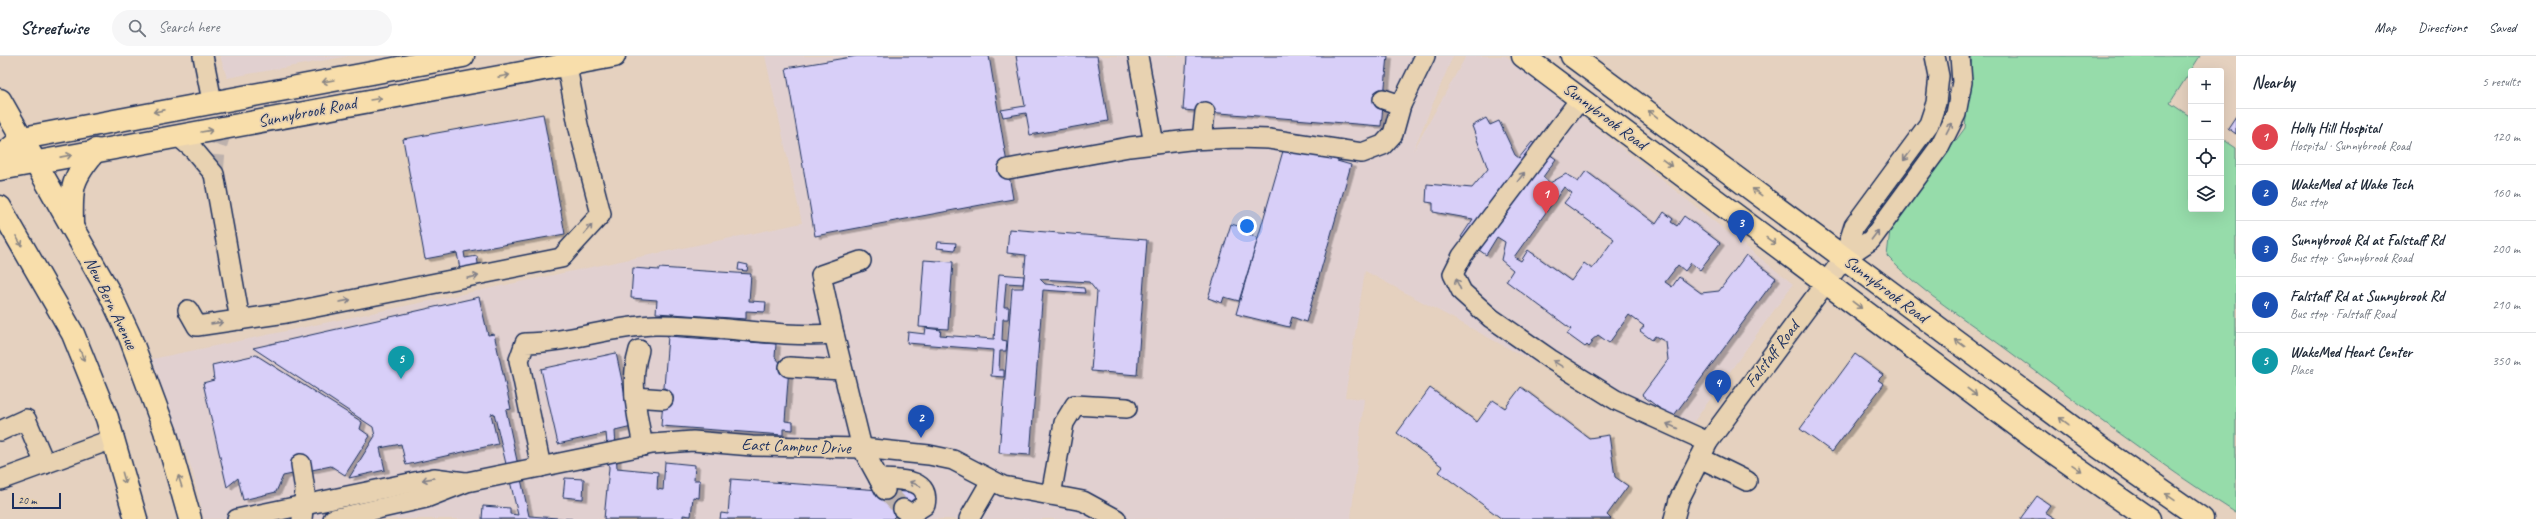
<!DOCTYPE html>
<html lang="en">
<head>
<meta charset="utf-8">
<style>
  :root { --surface:#fff; --page:#f6f6f7; --text:#1f2937; --muted:#747a83; --line:#e0e1e3; --accent:#1b2f5e }
  body { margin:0; font-family:Caveat,sans-serif; background:var(--page); color:var(--text) }
  .controls { position:absolute; right:12px; top:12px; display:grid; overflow:hidden; border-radius:4px; box-shadow:0 4px 16px #0002 }
  .controls button { width:36px; height:36px; display:grid; place-items:center; padding:0; border:0; border-bottom:1px solid var(--line); background:var(--surface); color:var(--text); font:20px sans-serif }
  .scale { position:absolute; left:12px; bottom:10px; width:49px; box-sizing:border-box; padding-left:4px; border:2px solid #1b2f5e; border-top:0; font-size:11px; line-height:14px; white-space:nowrap; color:#1b2f5e; -webkit-text-stroke:3px #e8d2b1; paint-order:stroke }
  .you { position:absolute; left:1247px; top:170px; width:14px; height:14px; margin:-10px; border:3px solid #fff; border-radius:50%; background:#1a73e8; box-shadow:0 0 0 6px #1a73e833 }
  .badge { display:grid; place-items:center; width:26px; height:26px; border-radius:50%; background:var(--accent); color:#fff; font-size:13px; font-weight:700 }
  .pin { position:absolute; translate:-50% -33px; filter:drop-shadow(0 1px 2px #0008) }
  .pin::after { content:''; position:absolute; top:21px; width:14px; height:12px; background:inherit; clip-path:polygon(0 0,100% 0,50% 100%) }
  .list { margin:0; padding:0; list-style:none }
  h2 { display:flex; justify-content:space-between; align-items:center; height:52px; margin:0; padding:0 16px; font-size:17px }
  h2 small { font-size:13px; font-weight:400; color:var(--muted) }
  .list li { display:grid; grid-template-columns:26px 1fr auto; gap:12px; align-items:center; box-sizing:border-box; height:56px; padding:0 16px; border-top:1px solid var(--line) }
  .list b { display:block; font-size:15px; white-space:nowrap }
  .list p { margin:0; font-size:13px; white-space:nowrap; color:var(--muted) }
  .list em { font-size:13px; font-style:normal; color:var(--muted) }
  .icon { flex:none; width:22px; height:22px; fill:none; stroke:currentColor; stroke-width:2; stroke-linecap:round; stroke-linejoin:round }
  .map { position:relative; flex:none; width:2236px; height:463px; overflow:hidden }
  header { display:flex; align-items:center; gap:24px; box-sizing:border-box; height:56px; padding:0 20px; background:var(--surface); border-bottom:1px solid var(--line) }
  header strong { font-size:19px }
  nav { display:flex; gap:22px; margin-inline-start:auto; font-size:14px }
  .search { width:280px; height:36px; background:var(--page); display:flex; align-items:center; gap:10px; box-sizing:border-box; padding:0 14px; border-radius:22px; color:var(--muted); font-size:15px }
  main { display:flex }
  aside { flex:1; background:var(--surface) }
  .map>svg:first-child { display:block }
</style>
</head>
<body>
<header>
<strong>Streetwise</strong>
<div class="search"><svg class="icon" aria-label="search" viewBox="0 0 24 24"><circle cx="10" cy="10" r="6"/><path d="M15 15l6 6"/></svg>Search here</div>
<nav><a>Map</a><a>Directions</a><a>Saved</a></nav>
</header>
<main>
<div class="map">
<svg width="2236" height="463" viewBox="0 0 2236 463">
  <defs>
    <filter id="shadow"><feDropShadow dx="4.5" dy="2.5" stdDeviation="0" flood-color="#0004"/></filter>
  </defs>
  <rect width="100%" height="100%" fill="#e5d1bf"/>
  <filter id="ink" filterUnits="userSpaceOnUse"><feTurbulence type="fractalNoise" baseFrequency=".025" numOctaves="2"/><feDisplacementMap in="SourceGraphic" scale="8" xChannelSelector="R" yChannelSelector="G"/><feConvolveMatrix kernelMatrix="1 2 1 2 8 2 1 2 1" color-interpolation-filters="sRGB"/></filter>
  <g filter="url(#ink)">
    <!-- built -->
    <g fill="#e1d0d0">
      <polygon points="220,0 349,0 227,22"/>
      <polygon points="765,0 1453,0 1413,95 1466,0 1506,0 1793,228 1680,385 1365,215 1345,341 1364,343 1351,463 204,463 192,414 152,303 802,167"/>
    </g>
    <!-- green -->
    <path fill="#96dcaa" stroke="#588684" d="M1972 0H2200L2170 47 2191 61V153H2221V82L2236 92V457C2157 407 2081 349 2006 293 1967 264 1920 236 1887 200L1890 174 1965 72Z"/>
    <!-- building -->
    <g fill="#d8cff8" stroke="#1b2f5e" fill-rule="evenodd" filter="url(#shadow)">
      <polygon points="857,0 989,0 1013,143 815,180 786,12"/>
      <polygon points="1016,0 1097,0 1108,65 1030,79 1026,57 1003,61 1001,54 1025,50"/>
      <polygon points="1187,0 1388,0 1381,70 1183,54"/>
      <polygon points="543,58 565,178 464,196 465,202 477,200 479,215 461,218 457,197 425,203 403,83"/>
      <polygon points="2236,60 2236,78 2228,72"/>
      <path d="M1486 62 1490 69 1499 65 1515 99 1519 102 1532 86 1556 103 1543 121 1550 127 1566 118 1578 126 1586 115 1656 168 1664 156 1673 163 1671 166 1677 170 1684 160 1720 187 1700 214 1691 207 1685 215 1678 209 1665 226 1672 231 1679 221 1701 237 1719 235 1746 199 1776 222 1672 362 1642 339 1668 304 1666 286 1655 280 1652 284 1640 275 1644 270 1629 259 1609 287 1598 279 1591 285 1593 286 1589 291 1587 289 1585 291 1567 278 1571 273 1506 225 1513 214 1501 204 1505 186 1497 181 1486 199 1461 181 1473 163 1433 156V147L1426 146 1427 128 1472 132 1488 113 1472 70ZM1564 131 1572 137 1564 147 1614 183 1592 213 1584 207 1571 225 1528 194 1521 205 1514 201Z"/>
      <polygon points="1285,88 1338,99 1337,105 1351,109 1306,266 1292,261 1289,271 1236,258"/>
      <polygon points="1231,168 1249,173 1248,178 1258,182 1239,245 1224,241 1222,247 1208,242"/>
      <polygon points="1009,173 1147,184 1137,319 1091,315 1097,236 1089,226 1040,223 1045,228 1084,232 1085,237 1043,234 1030,399 999,397 1012,232 1023,232 1026,199 1007,197"/>
      <polygon points="938,186 956,187 955,194 937,192"/>
      <polygon points="924,204 953,206 948,273 919,271"/>
      <polygon points="739,207 748,209 747,215 738,214"/>
      <polygon points="633,212 659,214 659,212 751,218 749,245 766,246 765,256 746,255 746,263 656,257 657,244 631,242"/>
      <polygon points="999,218 1024,220 1023,228 1006,227 1004,251 1009,251 1008,263 1003,263 1002,284 1007,285 1006,295 1000,295 999,314 1004,314 1004,321 991,320 993,294 907,287 908,276 925,278 926,272 941,274 940,279 994,283"/>
      <polygon points="479,241 488,279 494,278 511,353 506,354 529,460 572,463 482,463 483,450 510,452 510,458 518,459 494,357 491,358 498,388 406,409 401,388 380,392 385,414 349,422 375,380 373,371 253,292"/>
      <polygon points="668,280 776,288 775,301 784,311 789,311 785,365 793,366 793,374 783,373 783,379 661,370"/>
      <polygon points="616,297 632,371 615,375 617,412 658,416 657,433 663,434 665,406 695,409 694,424 700,424 699,442 693,441 691,460 683,459 683,463 604,463 609,412 606,377 558,388 541,313"/>
      <polygon points="1855,298 1883,319 1878,324 1884,328 1832,396 1800,373"/>
      <polygon points="256,299 362,366 360,373 370,380 345,419 331,410 283,420 276,436 243,444 238,422 227,431 203,327 214,324 212,309"/>
      <polygon points="1521,331 1589,382 1609,379 1615,421 1628,430 1607,459 1611,463 1502,463 1439,416 1443,411 1397,377 1430,332 1477,366 1493,344 1505,352"/>
      <polygon points="565,422 584,423 583,443 563,441"/>
      <polygon points="731,423 920,437 892,463 720,463 721,457 728,458"/>
      <polygon points="2037,440 2050,449 2045,456 2056,463 2020,463"/>
    </g>
    <g fill="none" stroke-linecap="round" stroke-linejoin="round">
      <!-- minor-tunnel -->
      <g stroke="#bdb1ac" stroke-width="19" stroke-dasharray="19 10" stroke-linecap="butt">
        <polyline points="214,118 216,94 223,72"/>
        <polyline points="885,434 903,453"/>
      </g>
      <!-- minor casing -->
      <g stroke="#1b2f5e" stroke-width="22">
        <g id="minor">
          <polyline points="203,0 212,45"/>
          <polyline points="1138,0 1154,88"/>
          <polyline points="1581,42 1462,200 1453,218 1462,236 1491,262 1550,303 1616,344 1708,386"/>
          <polyline points="1383,43 1401,49"/>
          <polyline points="178,80 193,93 214,118 240,264"/>
          <polyline points="1202,83 1205,56"/>
          <polyline points="1008,113 1129,91 1189,84 1237,82 1269,83 1362,97 1383,89 1393,78 1401,49 1425,0"/>
          <polyline points="1844,202 1871,184 1940,90 1956,58 1962,26 1960,0"/>
          <polyline points="188,254 197,270 286,257 561,202 601,158 578,69 565,0"/>
          <polyline points="834,278 821,219 861,205"/>
          <path d="M639 294C629 326 637 358 643 390"/>
          <polyline points="789,311 842,314"/>
          <polyline points="635,341 663,343"/>
          <polyline points="0,375 26,363 45,408"/>
          <polyline points="1700,402 1747,425"/>
          <polyline points="301,408 305,435 302,463"/>
          <path d="M541 411 519 304 525 287C569 287 611 270 655 269 715 268 774 282 834 278L862 392 885 434"/>
          <path d="M879 423C898 424 931 421 925 449L911 458 903 453"/>
          <polyline points="0,424 113,383"/>
          <polyline points="1051,439 1064,367 1075,349 1127,352"/>
          <polyline points="237,463 434,422 465,426"/>
          <polyline points="333,463 426,442 467,426 652,388 693,385 752,390 862,392 929,399 953,404 1003,430 1083,445 1116,463"/>
          <polyline points="969,463 991,425"/>
          <polyline points="1674,463 1679,444 1708,386 1844,202 1854,170 1929,68 1936,47 1939,20 1935,0"/>
        </g>
      </g>
      <!-- major casing -->
      <g stroke="#1b2f5e" stroke-width="25">
        <g id="major">
          <polyline points="1523,0 2043,389 2149,463"/>
          <polyline points="1572,0 2099,391 2202,463"/>
          <polyline points="0,44 110,238 130,281 165,375 190,463"/>
          <polyline points="0,101 23,82 463,0"/>
          <polyline points="0,113 614,0"/>
          <polyline points="0,151 73,278 107,362 136,463"/>
          <path d="M72 168C71 131 71 123 96 94"/>
        </g>
      </g>
      <!-- minor -->
      <use href="#minor" stroke="#e8d2b1" stroke-width="19"/>
      <!-- major -->
      <use href="#major" stroke="#f8deab" stroke-width="22"/>
    </g>
    <!-- one-way arrows -->
    <defs><path id="oneway-shaft" d="M-6 0H5M1.5-3L5.5 0L1.5 3" fill="none" stroke-width="1.6" stroke-linecap="round" stroke-linejoin="round"/></defs>
    <g stroke="#8a8684">
      <use href="#oneway-shaft" transform="translate(504 20) rotate(-11)"/>
      <use href="#oneway-shaft" transform="translate(328 25) rotate(170)"/>
      <use href="#oneway-shaft" transform="translate(376 43) rotate(-9)"/>
      <use href="#oneway-shaft" transform="translate(159 55) rotate(169)"/>
      <use href="#oneway-shaft" transform="translate(1653 58) rotate(-143)"/>
      <use href="#oneway-shaft" transform="translate(207 75) rotate(-10)"/>
      <use href="#oneway-shaft" transform="translate(66 100) rotate(-11)"/>
      <use href="#oneway-shaft" transform="translate(1667 107) rotate(37)"/>
      <use href="#oneway-shaft" transform="translate(1757 136) rotate(-143)"/>
      <use href="#oneway-shaft" transform="translate(19 185) rotate(60)"/>
      <use href="#oneway-shaft" transform="translate(1771 185) rotate(36)"/>
      <use href="#oneway-shaft" transform="translate(1857 249) rotate(37)"/>
      <use href="#oneway-shaft" transform="translate(1960 287) rotate(-143)"/>
      <use href="#oneway-shaft" transform="translate(82 299) rotate(68)"/>
      <use href="#oneway-shaft" transform="translate(1972 336) rotate(37)"/>
      <use href="#oneway-shaft" transform="translate(2064 365) rotate(-143)"/>
      <use href="#oneway-shaft" transform="translate(2077 412) rotate(34)"/>
      <use href="#oneway-shaft" transform="translate(124 422) rotate(74)"/>
      <use href="#oneway-shaft" transform="translate(180 425) rotate(-107)"/>
      <use href="#oneway-shaft" transform="translate(2170 441) rotate(-145)"/>
    </g>
    <g stroke="#828088">
      <use href="#oneway-shaft" transform="translate(1949 72) rotate(-63)"/>
      <use href="#oneway-shaft" transform="translate(1907 100) rotate(127)"/>
      <use href="#oneway-shaft" transform="translate(1521 121) rotate(-53)"/>
      <use href="#oneway-shaft" transform="translate(588 173) rotate(-50)"/>
      <use href="#oneway-shaft" transform="translate(1875 179) rotate(-53)"/>
      <use href="#oneway-shaft" transform="translate(473 221) rotate(-11)"/>
      <use href="#oneway-shaft" transform="translate(1458 228) rotate(-115)"/>
      <use href="#oneway-shaft" transform="translate(345 245) rotate(-11)"/>
      <use href="#oneway-shaft" transform="translate(217 267) rotate(-8)"/>
      <use href="#oneway-shaft" transform="translate(1558 308) rotate(-148)"/>
      <use href="#oneway-shaft" transform="translate(1672 370) rotate(-156)"/>
      <use href="#oneway-shaft" transform="translate(428 423) rotate(170)"/>
      <use href="#oneway-shaft" transform="translate(915 428) rotate(-157)"/>
    </g>
  </g>
  <g text-anchor="middle" dominant-baseline="central" stroke-width="3.5" stroke-linejoin="round" paint-order="stroke">
    <!-- street labels -->
    <g font-size="17" fill="#1b2f5e" stroke="#e8d2b1">
      <text transform="translate(307 56) rotate(-11)">Sunnybrook Road</text>
      <text transform="translate(1605 60) rotate(37)">Sunnybrook Road</text>
      <text transform="translate(1886 233) rotate(37)">Sunnybrook Road</text>
      <text transform="translate(111 247) rotate(64)">New Bern Avenue</text>
      <text transform="translate(1772 298) rotate(-53)">Falstaff Road</text>
      <text transform="translate(796 390) rotate(2)">East Campus Drive</text>
    </g>
  </g>
</svg>
<div class="controls">
<button>+</button>
<button>−</button>
<button><svg class="icon" aria-label="locate" viewBox="0 0 24 24"><circle cx="12" cy="12" r="6"/><path d="M12 2v4M12 18v4M2 12h4M18 12h4"/></svg></button>
<button><svg class="icon" aria-label="layers" viewBox="0 0 24 24"><path d="M12 4l9 5-9 5-9-5zM3 14l9 5 9-5"/></svg></button>
</div>
<div class="scale">20 m</div>
<div class="you"></div>
<div class="pin badge" style="left:1546px;top:158px;background:#e0444e">1</div>
<div class="pin badge" style="left:921px;top:382px;background:#1a4fb4">2</div>
<div class="pin badge" style="left:1741px;top:187px;background:#1a4fb4">3</div>
<div class="pin badge" style="left:1718px;top:347px;background:#1a4fb4">4</div>
<div class="pin badge" style="left:401px;top:323px;background:#0f9aa8">5</div>
</div>
<aside>
<h2>Nearby<small>5 results</small></h2>
<ul class="list">
<li><span class="badge" style="background:#e0444e">1</span><div><b>Holly Hill Hospital</b><p>Hospital · Sunnybrook Road</p></div><em>120 m</em></li>
<li><span class="badge" style="background:#1a4fb4">2</span><div><b>WakeMed at Wake Tech</b><p>Bus stop</p></div><em>160 m</em></li>
<li><span class="badge" style="background:#1a4fb4">3</span><div><b>Sunnybrook Rd at Falstaff Rd</b><p>Bus stop · Sunnybrook Road</p></div><em>200 m</em></li>
<li><span class="badge" style="background:#1a4fb4">4</span><div><b>Falstaff Rd at Sunnybrook Rd</b><p>Bus stop · Falstaff Road</p></div><em>210 m</em></li>
<li><span class="badge" style="background:#0f9aa8">5</span><div><b>WakeMed Heart Center</b><p>Place</p></div><em>350 m</em></li>
</ul>
</aside>
</main>
</body>
</html>
